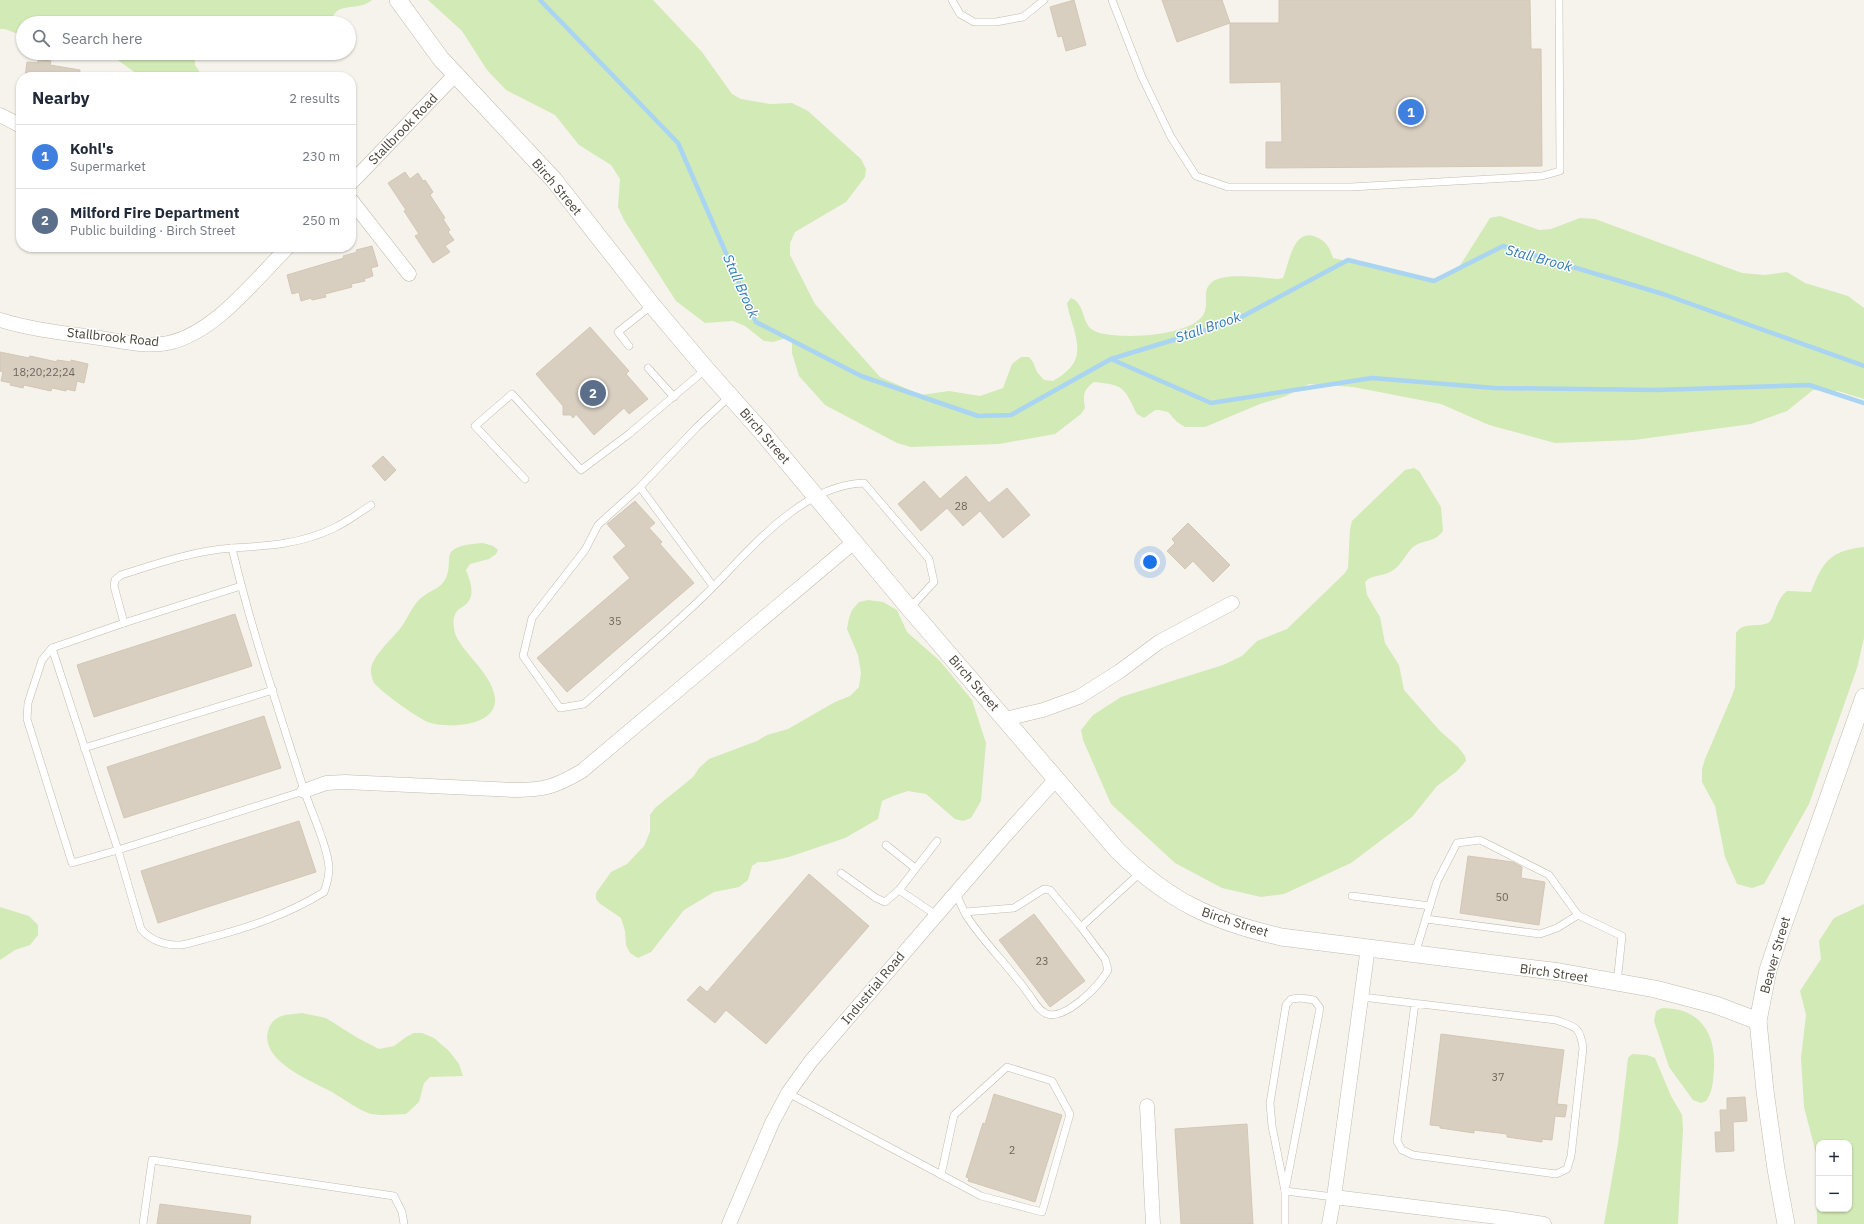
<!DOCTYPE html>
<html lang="en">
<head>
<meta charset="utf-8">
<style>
  :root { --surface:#fff; --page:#f6f6f7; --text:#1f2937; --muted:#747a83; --line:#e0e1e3; --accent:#fc3f1d }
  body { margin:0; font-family:"IBM Plex Sans",sans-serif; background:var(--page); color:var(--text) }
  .controls { position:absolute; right:12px; bottom:12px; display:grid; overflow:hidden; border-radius:8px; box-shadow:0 1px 3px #0004 }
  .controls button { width:36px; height:36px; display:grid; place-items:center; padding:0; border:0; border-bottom:1px solid var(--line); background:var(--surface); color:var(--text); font:20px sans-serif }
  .you { position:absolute; left:1150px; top:562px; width:14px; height:14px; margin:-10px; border:3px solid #fff; border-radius:50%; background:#1a73e8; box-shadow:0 0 0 6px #1a73e833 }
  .badge { display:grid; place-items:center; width:26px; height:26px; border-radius:50%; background:var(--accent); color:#fff; font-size:13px; font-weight:700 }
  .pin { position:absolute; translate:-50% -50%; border:2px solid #fff; box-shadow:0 1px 4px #0006 }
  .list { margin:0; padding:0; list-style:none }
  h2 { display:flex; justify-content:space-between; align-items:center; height:52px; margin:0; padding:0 16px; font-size:17px }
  h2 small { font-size:13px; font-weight:400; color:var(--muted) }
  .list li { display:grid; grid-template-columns:26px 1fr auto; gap:12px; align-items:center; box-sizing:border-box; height:64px; padding:0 16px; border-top:1px solid var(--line) }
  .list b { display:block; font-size:15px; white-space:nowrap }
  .list p { margin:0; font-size:13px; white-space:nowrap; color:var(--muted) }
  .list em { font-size:13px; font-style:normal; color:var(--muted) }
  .icon { flex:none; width:22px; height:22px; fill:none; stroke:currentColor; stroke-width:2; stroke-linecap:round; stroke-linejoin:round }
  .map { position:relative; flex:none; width:1864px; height:1224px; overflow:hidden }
  .search { position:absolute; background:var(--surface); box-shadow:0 1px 3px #0004; left:16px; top:16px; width:340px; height:44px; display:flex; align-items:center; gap:10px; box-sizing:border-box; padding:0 14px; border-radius:22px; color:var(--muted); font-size:15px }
  .panel { position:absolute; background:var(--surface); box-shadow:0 1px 3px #0004; left:16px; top:72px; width:340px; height:180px; border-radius:16px }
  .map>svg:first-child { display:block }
</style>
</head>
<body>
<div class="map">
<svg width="1864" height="1224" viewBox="0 0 1864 1224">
  <rect width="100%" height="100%" fill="#f6f3ec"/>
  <!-- green -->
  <g fill="#d2eab5" fill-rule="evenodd">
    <path d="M0 0H372C360 10 345 4 336 12 333 15 331 20 328 23H293L279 19 270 23H23V36L5 29H0Z"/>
    <path d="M428 0H653L702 52 732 94 741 99 770 104 792 103 808 111 861 159 866 169 865 177 846 202 795 232 790 243V255L815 304 880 377 921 395 949 391 980 396 1003 388 1012 364 1021 357H1029L1033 362 1037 372 1044 380 1053 381C1058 378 1064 374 1068 370 1088 352 1070 324 1067 303L1071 298C1087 304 1080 327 1097 332 1119 340 1197 337 1205 311 1208 301 1202 290 1212 282 1225 272 1262 278 1278 279L1283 278C1289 264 1293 227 1316 237 1326 241 1330 248 1333 258L1393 271 1425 280 1444 277 1456 272 1490 218 1500 216 1539 230 1551 229 1580 218 1595 219 1742 273 1765 275 1787 272 1805 283 1848 296 1864 308V399L1838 391 1813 390 1787 411 1751 424 1634 440 1555 443 1489 425 1441 404 1353 387 1309 384 1286 396 1260 404 1205 427H1185L1177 422 1168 412 1159 410H1155L1144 418 1137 414C1124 388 1125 385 1094 382 1083 390 1083 395 1085 408L1081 414 1055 434 999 444 911 447 897 443 825 405 799 376 792 353V338H786L773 342 764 341 745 326 733 321 705 323 676 301 624 220 618 207 620 179 611 165 579 145 555 115 506 90 487 70 462 31Z"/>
    <polygon points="104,53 195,53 195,65 203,77 141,77 111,55"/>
    <path d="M1414 468 1419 471 1441 507 1443 531C1434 543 1424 539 1413 547 1405 554 1401 567 1390 572 1381 577 1372 574 1365 582L1367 595 1380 617 1385 643 1399 665 1404 690 1440 731 1458 747 1465 756 1466 761 1456 772 1437 786 1412 817 1351 863 1284 894 1261 897 1222 888 1175 863 1111 804 1083 740 1081 730 1093 715 1121 697 1223 665 1242 656 1257 641 1287 629 1345 573 1348 568 1350 529 1352 521 1405 470Z"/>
    <path d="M483 543 493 546 498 550 496 554 489 559 470 564 466 570C469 578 473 588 471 596 467 611 451 604 454 628 455 648 492 671 495 698 498 727 446 729 428 722 419 719 380 691 374 683 373 681 371 675 371 672 369 659 392 639 399 630 406 622 410 610 417 602 422 596 430 592 437 588 455 576 445 557 452 551 459 544 474 544 483 543Z"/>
    <path d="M1864 547V638L1857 668 1809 804 1764 884 1752 888 1737 884 1725 857 1715 806 1702 782V769L1705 759 1732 696 1735 687 1736 633C1744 621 1757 628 1768 623 1775 619 1775 600 1787 591L1811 592C1823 561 1830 551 1864 547Z"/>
    <polygon points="868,600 883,602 897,610 907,632 940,661 972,700 986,743 981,801 971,818 963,821 955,819 926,794 908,791 893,796 882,801 878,819 845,838 789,857 766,862 758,862 752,866 748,880 739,887 714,892 684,910 651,952 638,958 630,953 626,945 625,931 621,918 599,903 596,899 596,893 611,872 627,864 644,846 650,832 650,815 655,808 693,777 699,768 709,759 757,741 767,735 788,729 835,702 850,696 859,687 861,673 858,655 847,629 849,618 852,610 859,602"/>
    <path d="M1864 904V1224H1817L1816 1153 1804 1107 1801 1058 1806 1015 1800 991 1821 959 1819 941 1834 918ZM1819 1143H1849V1209H1819Z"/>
    <polygon points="0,907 29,916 38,925 38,935 30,945 15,950 0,960"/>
    <path d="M1662 1008C1701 1008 1716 1034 1714 1069 1713 1081 1713 1091 1706 1101L1701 1103 1693 1100 1669 1067 1654 1021 1656 1011Z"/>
    <path d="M302 1013 326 1018 356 1037 379 1049 394 1046 406 1037 414 1033H422L434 1038 449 1051 459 1064 463 1076 430 1077 424 1083 419 1102 406 1114C396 1114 383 1116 372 1114 363 1113 342 1098 332 1092 311 1081 260 1061 268 1031 273 1014 286 1015 302 1013Z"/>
    <polygon points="1632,1054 1647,1055 1655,1058 1671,1096 1682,1115 1683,1129 1678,1224 1604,1224 1618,1144 1628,1058"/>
  </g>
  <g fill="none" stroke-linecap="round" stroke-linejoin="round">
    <!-- stream -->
    <g stroke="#a9d4f2" stroke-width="4.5">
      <polyline points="540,0 678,143 756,322 861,376 978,416 1011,415 1111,359 1232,322 1348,260 1434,281 1503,246 1663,294 1864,366"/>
      <polyline points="1111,359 1211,403 1372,378 1494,388 1656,390 1809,385 1864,403"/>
    </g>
  </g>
  <!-- building -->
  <g fill="#d8cfc1" stroke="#d3c7b4">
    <polygon points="1074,0 1086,45 1066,51 1062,36 1058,37 1050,7"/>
    <polygon points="1162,0 1222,0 1230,23 1177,42"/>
    <polygon points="1279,0 1530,0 1531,49 1541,49 1542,166 1266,168 1266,142 1282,142 1281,82 1230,83 1230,23 1279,23"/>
    <polygon points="38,59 51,61 50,65 80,70 79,77 25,77 27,62 38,63"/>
    <polygon points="405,172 410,179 418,173 423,181 425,180 433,192 430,195 445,218 443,219 450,230 448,232 454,240 445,246 450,252 433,263 415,236 419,234 404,211 406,210 388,183"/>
    <polygon points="372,246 378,266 371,268 373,276 364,279 365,281 351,284 352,287 325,294 326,297 312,300 311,298 301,301 299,292 292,294 287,275 344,258 343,256 357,252 356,250"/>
    <polygon points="590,327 629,371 626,374 648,399 629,414 624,408 594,435 576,414 573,418 571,415 563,415 563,406 536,374"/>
    <polygon points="0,352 29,358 30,356 57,362 57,360 71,362 71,360 88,364 84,383 77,381 75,391 66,389 66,391 52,388 51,391 24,385 23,388 10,385 11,383 1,381 3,372 0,371"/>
    <polygon points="383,456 396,470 385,481 372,466"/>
    <polygon points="966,476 989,503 1007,488 1030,515 1003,538 980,511 963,526 947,508 921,531 898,504 924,481 940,499"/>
    <polygon points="635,501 655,523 649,528 662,542 660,544 694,583 567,692 537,658 630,578 613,557 626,546 607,524"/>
    <polygon points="1188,523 1230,565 1213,582 1193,561 1185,569 1167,551 1175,543 1172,539"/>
    <polygon points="235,614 252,666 94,717 77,665"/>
    <polygon points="264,716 281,768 124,818 107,767"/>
    <polygon points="299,821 316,872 158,923 141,871"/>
    <polygon points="1468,856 1513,862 1522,867 1521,878 1545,882 1539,925 1460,913"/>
    <polygon points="809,874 869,926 766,1044 726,1010 715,1023 687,1000 700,986 707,992"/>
    <polygon points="1034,914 1085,981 1050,1007 999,940"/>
    <polygon points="1441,1034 1564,1050 1557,1104 1567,1105 1565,1117 1555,1116 1552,1140 1542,1139 1542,1142 1507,1137 1507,1134 1474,1130 1474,1133 1440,1128 1440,1126 1430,1125"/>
    <polygon points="994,1094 1062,1115 1035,1202 968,1181 969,1178 966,1177 983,1123 985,1124"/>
    <polygon points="1745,1097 1747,1121 1733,1122 1734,1151 1716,1152 1715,1132 1721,1132 1720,1110 1727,1110 1727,1098"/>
    <polygon points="1247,1124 1253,1224 1181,1224 1175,1129"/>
    <polygon points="160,1204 251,1216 250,1224 157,1224"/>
  </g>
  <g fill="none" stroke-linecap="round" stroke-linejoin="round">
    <!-- service casing -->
    <g stroke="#c2bbae" stroke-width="8">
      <g id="service">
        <polyline points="952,0 960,14 974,22 996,22 1023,17 1044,0"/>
        <polyline points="1112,0 1142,77 1171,137 1196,176 1228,187 1351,187 1542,176 1560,171 1559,0"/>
        <polyline points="629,346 618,332 652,305"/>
        <polyline points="648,368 674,397"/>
        <path d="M730 396 697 427 640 487 598 525 585 550 532 618 523 656 560 708 584 704C624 668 665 633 704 596 747 554 799 485 864 483L929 559 934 582 910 608"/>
        <polyline points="525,479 475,426 512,394 581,470 629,434 706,369"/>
        <polyline points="640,487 713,586"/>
        <path d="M232 548C268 546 301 544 334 528 347 522 359 513 371 505"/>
        <polyline points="124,623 241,586"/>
        <path d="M52 648 124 623 114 586 115 580 121 575C158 563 193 551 232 548 251 629 278 708 303 787 310 809 328 847 329 868 329 876 327 884 324 892 287 915 247 928 205 939 196 941 184 946 175 945 161 944 150 940 141 929L118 850 72 863 27 719 28 703 42 660 52 648 118 850 304 791"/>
        <polyline points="84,748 273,690"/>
        <polyline points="886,845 915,868"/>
        <polyline points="841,873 876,898 885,902 899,890 936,915"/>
        <polyline points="899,890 937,841"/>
        <path d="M956 893C959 900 962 908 966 915 983 942 1008 965 1027 992 1033 999 1038 1011 1047 1014 1066 1020 1100 985 1108 970L1105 959 1081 927 1140 873"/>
        <polyline points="1352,896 1430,906"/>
        <polyline points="965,912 1014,908 1044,889 1050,890 1081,927"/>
        <polyline points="1426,919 1540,934 1557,928 1578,915"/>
        <polyline points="1415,954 1437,882 1457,843 1480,840 1549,875 1578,915 1622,936 1617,983"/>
        <path d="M1362 997 1556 1020C1575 1027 1580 1026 1583 1048L1571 1156 1567 1169 1556 1174 1413 1155 1402 1150 1397 1141 1415 1003"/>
        <polyline points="788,1093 981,1196 1042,1212 1070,1114 1052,1081 1007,1067 954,1115 941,1175"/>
        <polyline points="1285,1191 1272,1126 1270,1103 1286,1005 1291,999 1301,998 1314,1000 1320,1008 1285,1191 1285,1224"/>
        <polyline points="1285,1191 1334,1197"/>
        <polyline points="143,1224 152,1160 394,1196 402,1212 404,1224"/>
      </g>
    </g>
    <!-- minor casing -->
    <g stroke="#c2bbae" stroke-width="15">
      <g id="minor">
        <polyline points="0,115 21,126"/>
        <polyline points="351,183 455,75"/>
        <polyline points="351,200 409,274"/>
        <path d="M0 320C28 329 63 333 93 337 115 340 146 348 168 343 215 333 255 280 288 247"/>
        <polyline points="1005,719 1043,710 1079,697 1120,671 1159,642 1232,603"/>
        <path d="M304 791 326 783 345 782 513 790C544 790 555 787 582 771L854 542"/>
        <polyline points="1147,1106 1153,1224"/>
        <polyline points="1334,1197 1368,947"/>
        <polyline points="729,1224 772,1123 788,1093 811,1061 1003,838 1057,778"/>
        <polyline points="1329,1224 1334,1197 1505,1218 1544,1224"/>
      </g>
    </g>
    <!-- tertiary casing -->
    <g stroke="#c2bbae" stroke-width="18">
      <g id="tertiary">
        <path d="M398 0 441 59 554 180 652 305 706 369 762 432 910 609 1117 850C1168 901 1212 921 1281 937L1560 972 1655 989 1716 1005 1758 1021"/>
        <polyline points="1786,1224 1776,1169 1765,1091 1758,1021 1768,970 1780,934 1864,697"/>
      </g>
    </g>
    <!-- service -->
    <use href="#service" stroke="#fff" stroke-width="7"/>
    <!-- minor -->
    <use href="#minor" stroke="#fff" stroke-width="14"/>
    <!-- tertiary -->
    <use href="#tertiary" stroke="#fff" stroke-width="17"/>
  </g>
  <g text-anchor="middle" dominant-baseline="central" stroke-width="3" stroke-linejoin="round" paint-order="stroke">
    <!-- number labels -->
    <g font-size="11" fill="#6e675b">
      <text x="44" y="372">18;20;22;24</text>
      <text x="961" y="506">28</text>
      <text x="615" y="621">35</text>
      <text x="1502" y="897">50</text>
      <text x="1042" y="961">23</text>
      <text x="1498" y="1077">37</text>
      <text x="1012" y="1150">2</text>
    </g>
    <!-- street labels -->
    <g font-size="13" fill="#4b4439" stroke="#fff">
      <text transform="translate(403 129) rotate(-46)">Stallbrook Road</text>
      <text transform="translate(557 187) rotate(50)">Birch Street</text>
      <text transform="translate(113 337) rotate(6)">Stallbrook Road</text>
      <text transform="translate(765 436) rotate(49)">Birch Street</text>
      <text transform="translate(974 683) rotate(49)">Birch Street</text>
      <text transform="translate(1235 922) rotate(18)">Birch Street</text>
      <text transform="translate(1775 955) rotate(-74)">Beaver Street</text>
      <text transform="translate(1554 973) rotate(8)">Birch Street</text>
      <text transform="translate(873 988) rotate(-50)">Industrial Road</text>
    </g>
    <!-- water labels -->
    <g font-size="14" font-style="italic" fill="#2e7ab2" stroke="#fff">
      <text transform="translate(1539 258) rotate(15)">Stall Brook</text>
      <text transform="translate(741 286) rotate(66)">Stall Brook</text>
      <text transform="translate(1208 327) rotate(-19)">Stall Brook</text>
    </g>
  </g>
</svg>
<div class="controls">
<button>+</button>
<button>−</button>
</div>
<div class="you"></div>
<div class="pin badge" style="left:1411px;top:112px;background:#3f7fe0">1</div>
<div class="pin badge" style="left:593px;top:393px;background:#5c6f8a">2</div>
<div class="search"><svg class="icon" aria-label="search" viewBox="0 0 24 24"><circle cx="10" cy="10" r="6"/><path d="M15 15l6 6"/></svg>Search here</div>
<section class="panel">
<h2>Nearby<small>2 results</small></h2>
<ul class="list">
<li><span class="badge" style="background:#3f7fe0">1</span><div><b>Kohl's</b><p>Supermarket</p></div><em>230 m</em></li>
<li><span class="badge" style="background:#5c6f8a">2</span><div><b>Milford Fire Department</b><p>Public building · Birch Street</p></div><em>250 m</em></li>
</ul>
</section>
</div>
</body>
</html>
